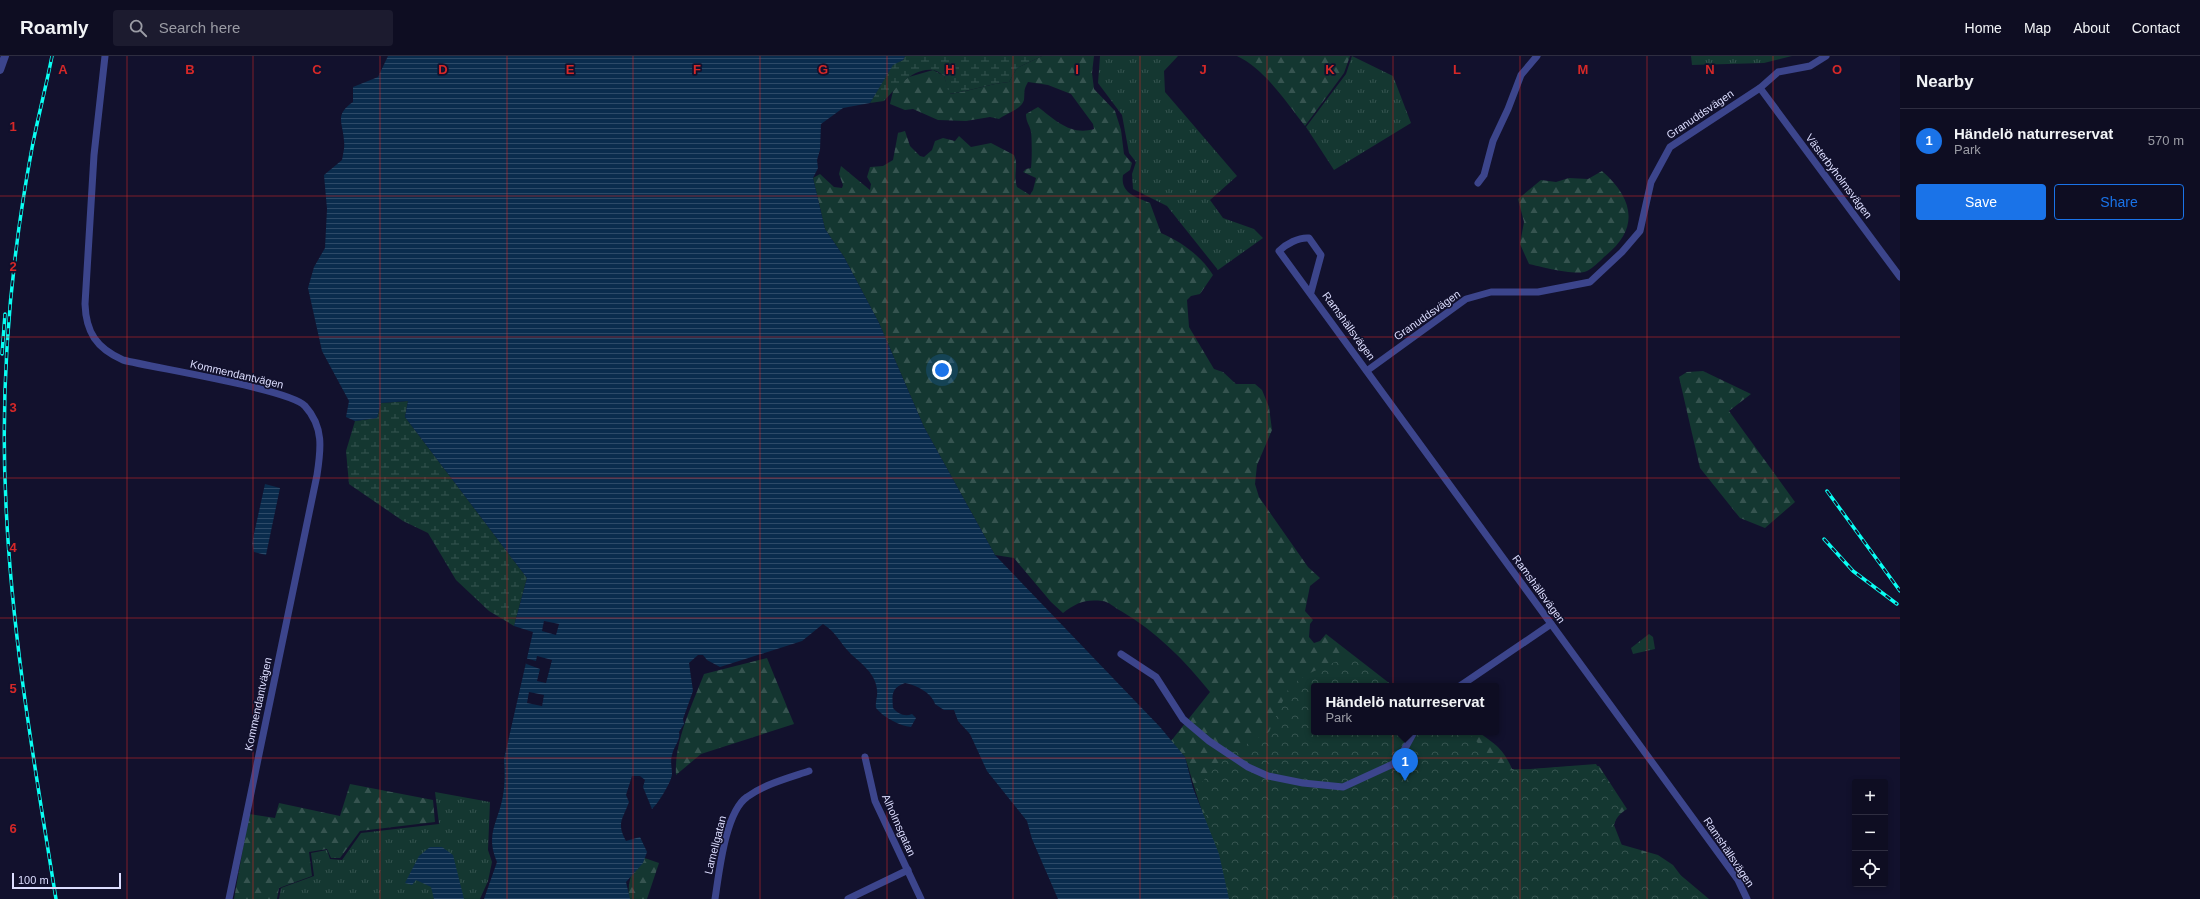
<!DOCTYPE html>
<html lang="en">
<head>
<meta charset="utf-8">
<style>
  :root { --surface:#0e0d22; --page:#1c1b2f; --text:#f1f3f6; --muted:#9b9ca5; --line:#2e2d40; --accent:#1a73e8 }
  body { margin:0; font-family:Helvetica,sans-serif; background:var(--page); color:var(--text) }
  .controls { position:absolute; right:12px; bottom:12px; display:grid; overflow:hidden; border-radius:4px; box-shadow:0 2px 6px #0003 }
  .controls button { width:36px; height:36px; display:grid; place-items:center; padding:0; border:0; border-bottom:1px solid var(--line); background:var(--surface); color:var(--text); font:20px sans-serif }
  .scale { position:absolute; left:12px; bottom:10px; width:109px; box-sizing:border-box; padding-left:4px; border:2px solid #dddeff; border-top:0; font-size:11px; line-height:14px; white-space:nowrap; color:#dddeff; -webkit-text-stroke:3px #12112d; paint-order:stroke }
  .you { position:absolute; left:942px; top:314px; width:14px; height:14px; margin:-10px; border:3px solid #fff; border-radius:50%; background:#1a73e8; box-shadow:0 0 0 6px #1a73e833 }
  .badge { display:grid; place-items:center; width:26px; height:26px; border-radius:50%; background:var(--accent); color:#fff; font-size:13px; font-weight:700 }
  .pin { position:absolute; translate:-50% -33px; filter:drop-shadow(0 1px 2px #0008) }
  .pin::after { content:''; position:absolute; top:21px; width:14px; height:12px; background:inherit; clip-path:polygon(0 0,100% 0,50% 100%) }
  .popup { position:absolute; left:1311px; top:627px; width:188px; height:52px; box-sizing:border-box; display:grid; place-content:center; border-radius:4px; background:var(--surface); filter:drop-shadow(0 1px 3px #0005); font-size:13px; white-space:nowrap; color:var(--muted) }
  .popup b { font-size:15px; color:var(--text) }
  .popup::after { content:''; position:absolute; left:50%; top:100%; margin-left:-8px; border:8px solid transparent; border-top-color:var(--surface) }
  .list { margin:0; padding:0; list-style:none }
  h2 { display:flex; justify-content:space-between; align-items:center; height:52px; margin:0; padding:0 16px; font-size:17px }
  h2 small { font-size:13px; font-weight:400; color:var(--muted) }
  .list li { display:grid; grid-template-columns:26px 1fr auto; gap:12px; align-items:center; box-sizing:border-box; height:64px; padding:0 16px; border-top:1px solid var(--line) }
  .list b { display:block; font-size:15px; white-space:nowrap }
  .list p { margin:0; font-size:13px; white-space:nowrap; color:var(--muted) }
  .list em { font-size:13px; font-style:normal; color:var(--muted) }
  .actions { display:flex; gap:8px; padding:12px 16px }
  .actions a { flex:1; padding:9px 0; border:1px solid var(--accent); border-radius:4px; text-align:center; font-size:14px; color:var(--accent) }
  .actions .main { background:var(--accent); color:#fff }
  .icon { flex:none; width:22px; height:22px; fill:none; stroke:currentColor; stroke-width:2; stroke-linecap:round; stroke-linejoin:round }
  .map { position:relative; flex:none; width:1900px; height:843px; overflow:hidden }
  header { display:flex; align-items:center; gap:24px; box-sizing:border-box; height:56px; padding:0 20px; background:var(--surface); border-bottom:1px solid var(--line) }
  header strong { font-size:19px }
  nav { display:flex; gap:22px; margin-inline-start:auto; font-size:14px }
  .search { width:280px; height:36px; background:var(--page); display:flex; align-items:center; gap:10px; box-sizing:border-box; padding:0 14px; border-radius:4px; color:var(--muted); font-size:15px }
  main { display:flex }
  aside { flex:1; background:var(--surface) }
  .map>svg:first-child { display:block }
</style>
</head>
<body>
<header>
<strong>Roamly</strong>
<div class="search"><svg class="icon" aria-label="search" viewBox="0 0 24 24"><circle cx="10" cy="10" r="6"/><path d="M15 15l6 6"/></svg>Search here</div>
<nav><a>Home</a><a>Map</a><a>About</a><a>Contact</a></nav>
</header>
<main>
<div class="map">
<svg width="1900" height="843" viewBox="0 0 1900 843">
  <defs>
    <pattern id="grass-tufts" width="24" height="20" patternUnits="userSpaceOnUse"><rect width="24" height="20" fill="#143731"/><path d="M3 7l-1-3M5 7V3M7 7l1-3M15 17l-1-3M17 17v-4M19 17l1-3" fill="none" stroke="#365450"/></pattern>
    <pattern id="forest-firs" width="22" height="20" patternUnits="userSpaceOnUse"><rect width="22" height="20" fill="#143731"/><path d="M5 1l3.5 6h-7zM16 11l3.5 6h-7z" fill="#365450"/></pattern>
    <pattern id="wetland-marsh" width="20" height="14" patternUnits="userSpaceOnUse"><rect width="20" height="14" fill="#143731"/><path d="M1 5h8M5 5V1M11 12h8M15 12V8" fill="none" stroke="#365450"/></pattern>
    <pattern id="park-crowns" width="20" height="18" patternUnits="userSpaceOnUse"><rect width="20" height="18" fill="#143731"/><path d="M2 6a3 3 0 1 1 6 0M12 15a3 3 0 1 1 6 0" fill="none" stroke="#365450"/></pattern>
    <pattern id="water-rules" width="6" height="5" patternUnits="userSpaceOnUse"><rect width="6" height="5" fill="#0a2c4d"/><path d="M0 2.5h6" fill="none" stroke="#2d4a68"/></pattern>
  </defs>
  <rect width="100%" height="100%" fill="#12112d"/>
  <!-- grass -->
  <g fill="url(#grass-tufts)">
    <polygon points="1100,0 1178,0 1164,15 1165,36 1237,120 1210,144 1223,162 1254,173 1263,182 1218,214 1167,150 1133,133 1132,118 1136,106 1129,97 1122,59 1098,27"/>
    <polygon points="1352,0 1393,20 1411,67 1334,114 1306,71 1346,18"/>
    <polygon points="1691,0 1792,0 1764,7 1692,9"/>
    <polygon points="1649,578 1653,581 1655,593 1633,598 1631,592"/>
    <polygon points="435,736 490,746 488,794 492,806 488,825 480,843 279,843 281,832 314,820 311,797 327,794 330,803 342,804 361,777 439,768"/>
  </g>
  <!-- forest -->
  <g fill="url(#forest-firs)">
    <path d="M1042 0H1094L1092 17 1094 33 1115 55 1121 74 1124 98 1132 107 1130 114 1123 119C1120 137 1136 141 1150 147L1161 177C1182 186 1201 200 1213 219L1200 238 1191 240 1187 244 1189 271 1214 313 1223 316 1236 328H1255L1262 334 1269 351 1272 374 1257 409 1255 428 1259 441 1308 511 1320 522 1310 530 1305 555 1313 564 1310 568 1309 581 1314 587 1320 585 1326 578 1393 630H1314V676H1478C1495 688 1503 692 1512 713 1541 715 1569 708 1599 710L1627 753C1613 762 1611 771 1616 787L1658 799 1673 809 1685 825 1229 843 1185 701 1171 685 1210 636C1184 604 1157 576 1121 555 1115 552 1108 545 1102 545 1085 543 1076 547 1063 557L1051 546 1014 502 995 499 924 371 879 267 844 201 825 173 813 122 820 118 834 131 842 132 843 129 839 118 841 110 870 134 871 128 867 121 870 111 883 110 893 104 898 77 905 75 910 90 920 100 924 101 932 94 935 85 943 82 955 85 959 80 971 91 991 87 1014 99C1019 110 1013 118 1017 131L1030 139 1033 134 1036 122 1023 116 1026 113 1031 112C1032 105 1032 83 1031 76 1030 69 1026 67 1026 58L1038 51C1055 64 1071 80 1094 73L1093 68 1071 38 1048 29 1028 26C1023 35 1025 35 1024 44 1022 53 1005 58 999 63L990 61 966 65 938 64 913 53 905 54 890 48 893 35 898 28 909 21 933 14 944 20 950 38C970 35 988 28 1009 26L1017 12Z"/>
    <path d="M1237 0H1350L1344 17 1305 70C1286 46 1265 13 1237 0Z"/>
    <path d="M1602 115C1634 143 1640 173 1604 201 1599 206 1593 212 1587 215 1576 220 1542 211 1529 208L1520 188 1524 166 1518 143 1541 124 1556 126 1569 122 1588 123Z"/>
    <polygon points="1703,315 1751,338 1729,355 1795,446 1765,472 1740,462 1700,412 1679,321 1687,316"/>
    <path d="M767 602 794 668 701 698 676 719C674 686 692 649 704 618Z"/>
    <polygon points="350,728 433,744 435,766 360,775 340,802 331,802 327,793 309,796 312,820 279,832 277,843 234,843 249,758 275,762 279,747 340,760"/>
    <polygon points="636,799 659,807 647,843 628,843 629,828"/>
  </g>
  <!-- wetland -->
  <g fill="url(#wetland-marsh)">
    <path d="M905 0H1042L1017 12 1009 26C988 28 970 35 949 38L944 20C941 18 936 14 933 14 913 11 895 33 884 45L870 47 893 8 903 4Z"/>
    <polygon points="408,345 405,361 527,522 514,570 489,555 456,524 428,477 403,465 349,428 346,395 355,365 377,362 381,347"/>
  </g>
  <!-- park -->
  <polygon fill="url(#park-crowns)" points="1351,599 1376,622 1381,622 1390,630 1314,630 1314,676 1468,676 1503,715 1596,708 1621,748 1614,769 1623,792 1659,801 1709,843 1224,843 1213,783 1214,779 1195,734 1226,699 1269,676 1290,629 1312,616"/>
  <!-- water -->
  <g fill="url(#water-rules)">
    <path d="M388 0H905L903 4 893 9 870 47 843 52 821 68 820 94 817 104 818 112 813 122 825 173 844 201 879 267 924 371 995 499 1160 671 1185 701 1193 732 1219 798 1229 843H1058L1032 783 1027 765 987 715 970 678 958 665 954 654H944L935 648C932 637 916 629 905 627 891 632 892 639 893 652 898 658 905 661 912 658L916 662 911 671C900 670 883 661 876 652 875 646 878 640 877 634 876 617 860 607 850 597 840 587 836 576 823 568L802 585 720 611 707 604 703 599H698L689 607 693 635 683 663 684 668 679 676C681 684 674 690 672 699 670 706 672 711 672 718 672 725 658 748 652 753L643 731 645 724 640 720H632L626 739 629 746C623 763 616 767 626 785L640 781 647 796 643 807 626 826 630 843H484L497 806C485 778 498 767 503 740 505 728 505 716 504 703L533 576 514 570 527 522 405 361 408 345 381 347 377 362 355 365 346 361 349 345 322 295 308 232 314 211 325 192 327 153 324 119 342 104C343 98 345 91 344 85 343 66 334 59 353 46V31L378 21Z"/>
    <polygon points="265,428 280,432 266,499 254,496 252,487"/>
    <polygon points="430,791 442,791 453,799 464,843 434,843 431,831 416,824 412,829 405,827 419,800"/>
  </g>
  <!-- pier -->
  <g fill="#12112d">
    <polygon points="544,565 559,568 556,579 542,575"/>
    <polygon points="537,600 552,604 546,627 537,625 540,613 524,607 525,602 536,605"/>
    <polygon points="529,636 544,639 542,650 527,647"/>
  </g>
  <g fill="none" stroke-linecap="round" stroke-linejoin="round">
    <!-- minor -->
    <g stroke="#3c458c" stroke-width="7">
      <path d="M105 0 94 99 85 248C86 276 96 292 123 304 154 312 289 333 305 350 324 371 321 393 317 419L229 843"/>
      <polyline points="1760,32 1900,221"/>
      <polyline points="1478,127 1484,119 1493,85 1508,53 1521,19 1537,0"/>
      <path d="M1311 236 1321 199 1309 182C1299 181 1286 188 1279 195L1738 824 1747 843"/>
      <polyline points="1368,314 1466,243 1491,236 1538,236 1590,226 1622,196 1640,175 1651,126 1670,91 1760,32 1778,16 1810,10 1826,0"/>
      <polyline points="1121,598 1156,621 1183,663 1209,685 1248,711 1268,720 1303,727 1343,731 1393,708 1403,696 1414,676"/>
      <polyline points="1460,630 1551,568"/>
      <polyline points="865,701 875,745 921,843"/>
      <path d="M715 843C719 818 725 756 747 741 765 728 788 722 809 715"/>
      <polyline points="848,843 908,814"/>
    </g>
    <!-- tertiary -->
    <polyline stroke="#3c458c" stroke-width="8" points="0,14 5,0"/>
    <!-- rail casing -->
    <g stroke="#09fff3" stroke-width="3.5">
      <g id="rail">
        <path d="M52 0C46 31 38 61 32 92 10 209 0 330 6 449 12 582 35 712 56 843"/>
        <polyline points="2,298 5,258"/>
        <polyline points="1827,435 1900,535"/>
        <polyline points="1824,483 1853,515 1897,548"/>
      </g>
    </g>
    <!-- rail -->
    <use href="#rail" stroke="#12112d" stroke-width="2" stroke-dasharray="6" stroke-linecap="butt"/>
  </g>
  <!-- grid -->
  <path fill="none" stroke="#d62828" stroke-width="1" stroke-opacity="0.55" d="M127 0V843M253 0V843M380 0V843M507 0V843M633 0V843M760 0V843M887 0V843M1013 0V843M1140 0V843M1267 0V843M1393 0V843M1520 0V843M1647 0V843M1773 0V843M0 140H1900M0 281H1900M0 422H1900M0 562H1900M0 702H1900"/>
  <g text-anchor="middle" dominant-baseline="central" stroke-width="3.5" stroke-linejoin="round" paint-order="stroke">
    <!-- street labels -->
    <g font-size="11" fill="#dddeff" stroke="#12112d">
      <text transform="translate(1700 58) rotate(-34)">Granuddsvägen</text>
      <text transform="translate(1839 120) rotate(53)">Västerbyholmsvägen</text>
      <text transform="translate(1427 259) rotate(-35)">Granuddsvägen</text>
      <text transform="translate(1349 270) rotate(54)">Ramshällsvägen</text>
      <text transform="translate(237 318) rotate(13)">Kommendantvägen</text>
      <text transform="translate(1539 533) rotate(54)">Ramshällsvägen</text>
      <text transform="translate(258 648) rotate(-78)">Kommendantvägen</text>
      <text transform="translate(899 769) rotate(66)">Alholmsgatan</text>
      <text transform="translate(715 789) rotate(-76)">Lamellgatan</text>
      <text transform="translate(1729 796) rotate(56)">Ramshällsvägen</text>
    </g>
  </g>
  <g font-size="13" text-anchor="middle" font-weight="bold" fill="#d62828" stroke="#12112d" stroke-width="3.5" stroke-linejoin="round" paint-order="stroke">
    <text x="63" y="18">A</text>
    <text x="190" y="18">B</text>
    <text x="317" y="18">C</text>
    <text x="443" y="18">D</text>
    <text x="570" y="18">E</text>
    <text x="697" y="18">F</text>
    <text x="823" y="18">G</text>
    <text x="950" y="18">H</text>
    <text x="1077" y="18">I</text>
    <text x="1203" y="18">J</text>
    <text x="1330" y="18">K</text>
    <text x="1457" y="18">L</text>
    <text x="1583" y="18">M</text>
    <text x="1710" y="18">N</text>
    <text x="1837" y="18">O</text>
    <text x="13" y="75">1</text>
    <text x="13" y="215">2</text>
    <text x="13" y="356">3</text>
    <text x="13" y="496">4</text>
    <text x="13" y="637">5</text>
    <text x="13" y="777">6</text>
  </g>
</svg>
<div class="controls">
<button>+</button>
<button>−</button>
<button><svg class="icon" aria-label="locate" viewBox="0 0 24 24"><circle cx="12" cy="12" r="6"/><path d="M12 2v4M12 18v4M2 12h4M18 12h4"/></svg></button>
</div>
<div class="scale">100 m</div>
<div class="you"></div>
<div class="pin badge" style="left:1405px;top:725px">1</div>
<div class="popup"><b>Händelö naturreservat</b>Park</div>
</div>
<aside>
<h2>Nearby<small></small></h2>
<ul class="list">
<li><span class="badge">1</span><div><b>Händelö naturreservat</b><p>Park</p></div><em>570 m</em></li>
</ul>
<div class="actions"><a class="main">Save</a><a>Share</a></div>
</aside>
</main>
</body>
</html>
